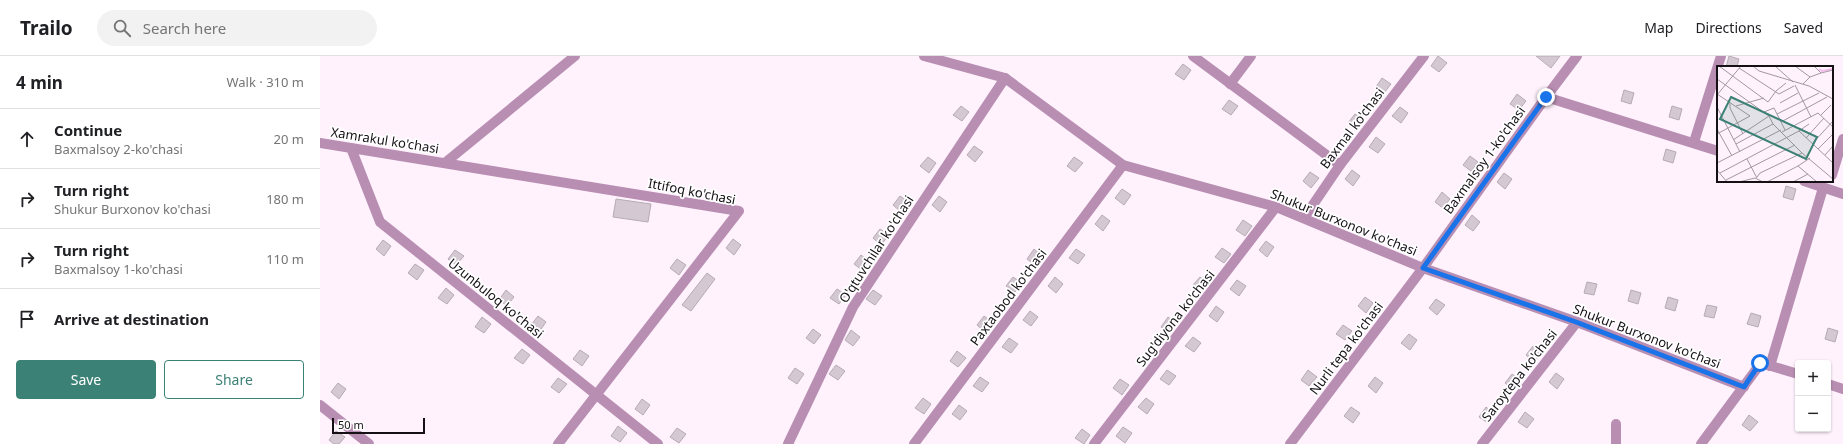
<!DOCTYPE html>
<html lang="en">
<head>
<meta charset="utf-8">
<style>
  :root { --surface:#fff; --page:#f2f2f2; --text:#202124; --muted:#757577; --line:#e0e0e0; --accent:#3c8175 }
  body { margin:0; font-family:"Noto Sans",sans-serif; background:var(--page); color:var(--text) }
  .controls { position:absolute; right:12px; bottom:12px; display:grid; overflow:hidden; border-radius:4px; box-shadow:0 1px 3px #0004 }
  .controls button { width:36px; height:36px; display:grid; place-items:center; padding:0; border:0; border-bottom:1px solid var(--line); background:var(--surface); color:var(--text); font:20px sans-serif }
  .scale { position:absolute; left:12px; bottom:10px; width:93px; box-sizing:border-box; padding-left:4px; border:2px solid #141014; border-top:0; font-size:11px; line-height:14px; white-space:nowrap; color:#141014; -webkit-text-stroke:3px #fff; paint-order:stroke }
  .stop { position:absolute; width:12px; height:12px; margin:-9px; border:3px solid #1a73e8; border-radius:50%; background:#fff }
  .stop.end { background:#1a73e8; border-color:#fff; box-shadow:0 1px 4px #0008 }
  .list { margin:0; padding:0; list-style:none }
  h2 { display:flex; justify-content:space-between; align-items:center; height:52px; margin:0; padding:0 16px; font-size:17px }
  h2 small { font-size:13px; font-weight:400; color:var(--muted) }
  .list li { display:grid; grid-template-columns:26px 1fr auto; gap:12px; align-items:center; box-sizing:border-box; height:60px; padding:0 16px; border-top:1px solid var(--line) }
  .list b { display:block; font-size:15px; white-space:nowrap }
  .list p { margin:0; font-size:13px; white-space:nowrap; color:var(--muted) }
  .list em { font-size:13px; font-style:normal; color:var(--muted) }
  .actions { display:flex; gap:8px; padding:12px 16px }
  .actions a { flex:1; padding:9px 0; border:1px solid var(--accent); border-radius:4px; text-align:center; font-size:14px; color:var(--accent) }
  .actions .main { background:var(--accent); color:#fff }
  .icon { flex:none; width:22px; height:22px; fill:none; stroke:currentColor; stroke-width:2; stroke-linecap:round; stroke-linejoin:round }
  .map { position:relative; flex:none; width:1523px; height:388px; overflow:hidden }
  header { display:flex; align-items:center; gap:24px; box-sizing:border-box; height:56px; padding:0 20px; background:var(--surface); border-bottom:1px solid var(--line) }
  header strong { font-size:19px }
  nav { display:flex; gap:22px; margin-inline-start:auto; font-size:14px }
  .search { width:280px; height:36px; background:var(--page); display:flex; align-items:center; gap:10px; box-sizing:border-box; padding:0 14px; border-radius:22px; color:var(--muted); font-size:15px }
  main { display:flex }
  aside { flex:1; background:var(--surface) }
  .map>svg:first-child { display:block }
</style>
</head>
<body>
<header>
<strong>Trailo</strong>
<div class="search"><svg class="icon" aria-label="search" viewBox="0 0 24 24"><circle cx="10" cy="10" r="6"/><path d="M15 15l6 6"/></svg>Search here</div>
<nav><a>Map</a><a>Directions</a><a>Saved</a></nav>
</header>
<main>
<aside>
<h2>4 min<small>Walk · 310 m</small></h2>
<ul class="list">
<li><svg class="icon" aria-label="ahead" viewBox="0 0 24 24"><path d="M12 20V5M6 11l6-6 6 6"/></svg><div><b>Continue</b><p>Baxmalsoy 2-ko'chasi</p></div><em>20 m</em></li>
<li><svg class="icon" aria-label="right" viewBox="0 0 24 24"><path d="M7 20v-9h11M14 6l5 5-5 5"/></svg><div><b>Turn right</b><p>Shukur Burxonov ko'chasi</p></div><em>180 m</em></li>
<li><svg class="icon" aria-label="right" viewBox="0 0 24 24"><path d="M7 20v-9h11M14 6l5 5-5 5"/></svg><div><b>Turn right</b><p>Baxmalsoy 1-ko'chasi</p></div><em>110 m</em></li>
<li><svg class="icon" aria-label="arrive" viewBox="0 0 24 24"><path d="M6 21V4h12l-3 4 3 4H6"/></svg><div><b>Arrive at destination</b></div></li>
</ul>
<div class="actions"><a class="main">Save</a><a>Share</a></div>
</aside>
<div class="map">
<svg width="1523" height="388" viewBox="0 0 1523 388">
  <rect width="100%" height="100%" fill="#fff2fd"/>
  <!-- building -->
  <g fill="#d4c8d2" stroke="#b6abb5">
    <polygon points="1118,0 1127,7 1119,16 1111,10"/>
    <polygon points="1216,0 1240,0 1231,12"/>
    <polygon points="1409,0 1419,3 1417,11 1406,11"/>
    <polygon points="863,8 871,14 864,24 855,18"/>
    <polygon points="1062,22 1071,28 1064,37 1056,31"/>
    <polygon points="1304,34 1314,37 1311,48 1301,45"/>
    <polygon points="1197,38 1206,45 1199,54 1190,48"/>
    <polygon points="909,44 918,50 911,59 902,53"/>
    <polygon points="641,50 649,56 642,65 633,59"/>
    <polygon points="1352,50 1362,53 1359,64 1349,61"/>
    <polygon points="1080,51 1088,57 1081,67 1072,60"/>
    <polygon points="1035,58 1044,64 1036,74 1028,67"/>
    <polygon points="1056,81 1065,88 1058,97 1049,91"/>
    <polygon points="654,90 663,96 655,106 647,99"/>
    <polygon points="1346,93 1356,96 1353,107 1343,104"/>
    <polygon points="1150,100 1158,106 1151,115 1143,109"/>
    <polygon points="608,101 616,107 609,117 600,110"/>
    <polygon points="754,101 763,107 755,116 747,110"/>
    <polygon points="1032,114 1040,120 1033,130 1025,123"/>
    <polygon points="990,116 999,122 991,132 983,125"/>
    <polygon points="1184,117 1192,123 1185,133 1177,126"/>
    <polygon points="1466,130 1476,133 1473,144 1463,141"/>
    <polygon points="802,133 811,139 804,149 795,142"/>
    <polygon points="1122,136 1130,143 1123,152 1115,146"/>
    <polygon points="580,140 588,146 581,156 573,149"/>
    <polygon points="619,140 627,146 620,156 612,149"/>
    <polygon points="296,143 331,148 328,166 293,161"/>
    <polygon points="782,159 790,165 783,175 775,168"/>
    <polygon points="1152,159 1160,166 1153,175 1145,169"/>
    <polygon points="923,164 932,170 925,180 916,174"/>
    <polygon points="560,173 569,179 561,189 553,182"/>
    <polygon points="413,183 421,189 414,199 406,192"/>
    <polygon points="63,184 71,190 64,200 56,193"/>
    <polygon points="946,185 954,191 947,201 939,194"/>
    <polygon points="902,192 911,198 904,207 895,201"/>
    <polygon points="714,193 722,200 715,209 707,203"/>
    <polygon points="756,193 765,199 758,208 749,202"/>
    <polygon points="135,194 144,200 136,209 128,203"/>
    <polygon points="541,199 549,205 542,214 534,208"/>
    <polygon points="357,203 366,209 359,219 350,212"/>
    <polygon points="95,208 104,214 97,224 88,217"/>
    <polygon points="387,217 395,223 371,255 362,249"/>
    <polygon points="693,221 702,227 695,236 686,230"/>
    <polygon points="735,221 743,228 736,237 728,230"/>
    <polygon points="880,221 888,227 881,237 872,230"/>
    <polygon points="917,224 926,230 919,240 910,233"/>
    <polygon points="1267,226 1277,228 1274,239 1264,237"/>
    <polygon points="126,232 134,239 127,248 118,242"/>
    <polygon points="517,233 526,239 519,248 510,242"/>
    <polygon points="186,234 194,241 187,250 179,244"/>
    <polygon points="553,234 562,240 555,249 546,243"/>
    <polygon points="1311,234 1321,237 1318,248 1308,245"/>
    <polygon points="1045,241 1053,247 1046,257 1038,250"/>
    <polygon points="1348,241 1358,244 1355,255 1345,252"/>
    <polygon points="1116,243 1125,249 1117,259 1109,252"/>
    <polygon points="1387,249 1397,251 1394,262 1384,260"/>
    <polygon points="896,250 904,256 897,266 889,260"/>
    <polygon points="710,255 718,261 711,270 703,264"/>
    <polygon points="1431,257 1441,260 1438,271 1427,268"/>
    <polygon points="218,260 226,266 219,276 211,269"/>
    <polygon points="664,260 672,266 665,276 657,269"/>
    <polygon points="162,261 171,268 164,277 155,271"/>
    <polygon points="848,261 857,268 850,277 841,271"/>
    <polygon points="1023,269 1032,275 1025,284 1016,278"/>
    <polygon points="1508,272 1518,275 1515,286 1505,283"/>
    <polygon points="493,273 501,279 494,288 486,282"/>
    <polygon points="531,274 540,281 533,290 525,284"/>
    <polygon points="1089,278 1097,284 1090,294 1081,287"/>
    <polygon points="873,281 881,287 874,296 865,290"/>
    <polygon points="689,282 698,288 691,297 682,291"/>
    <polygon points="1213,290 1222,296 1214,306 1206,299"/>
    <polygon points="202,293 210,299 203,308 194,302"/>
    <polygon points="260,294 269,300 262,310 253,303"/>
    <polygon points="637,295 646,302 638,311 630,305"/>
    <polygon points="516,309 525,315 518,324 509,318"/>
    <polygon points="475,312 484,318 477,328 468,322"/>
    <polygon points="847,314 856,320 849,329 840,323"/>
    <polygon points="988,314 997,321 989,330 981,324"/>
    <polygon points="1236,317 1244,323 1237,333 1229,326"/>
    <polygon points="1192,318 1200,324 1193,334 1185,327"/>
    <polygon points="660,321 669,327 662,336 653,330"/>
    <polygon points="1055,321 1063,327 1056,337 1048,330"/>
    <polygon points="238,322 247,328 239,337 231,331"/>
    <polygon points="800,323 809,329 802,339 793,332"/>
    <polygon points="18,327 26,333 19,343 11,336"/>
    <polygon points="603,342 611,348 604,358 595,352"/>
    <polygon points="826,342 834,348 827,358 818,351"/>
    <polygon points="322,343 330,349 323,359 315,353"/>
    <polygon points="639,349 647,355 640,364 632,358"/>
    <polygon points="1031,351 1040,357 1033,367 1024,360"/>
    <polygon points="1166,351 1175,358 1168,367 1159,361"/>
    <polygon points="1205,356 1214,363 1207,372 1198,366"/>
    <polygon points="1429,359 1438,366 1430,375 1422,369"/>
    <polygon points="298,370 307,377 300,386 291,380"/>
    <polygon points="803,371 812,377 805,387 796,380"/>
    <polygon points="357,372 366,378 359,387 350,381"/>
    <polygon points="762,373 770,379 764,388 755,382"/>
    <polygon points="16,375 25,381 19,388 14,388 9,384"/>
  </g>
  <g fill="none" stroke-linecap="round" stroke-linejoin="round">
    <!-- minor -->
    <g stroke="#b88eb2" stroke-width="10">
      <polyline points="604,0 685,22 803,109 956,151 1103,212 1257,266 1424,331"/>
      <polyline points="873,0 1020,109"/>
      <polyline points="910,28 931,0"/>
      <polyline points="1226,41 1257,0"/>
      <polyline points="1374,86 1401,0"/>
      <polyline points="0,87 419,155 238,388"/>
      <polyline points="31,92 60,166 338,388"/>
      <polyline points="126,106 255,0"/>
      <polyline points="1512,119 1523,83"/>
      <polyline points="1484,125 1523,138"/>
      <polyline points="984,162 1020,109 1104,0"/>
      <polyline points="1450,310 1503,132"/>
      <polyline points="1508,328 1523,333"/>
      <polyline points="0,349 49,388"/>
      <polyline points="1296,368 1296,388"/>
      <polyline points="468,388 533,251 685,22"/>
      <polyline points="594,388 803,109"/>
      <polyline points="774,388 956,151"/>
      <polyline points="970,388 1103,212 1226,41 1398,95"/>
      <polyline points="1162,388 1257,266"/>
      <polyline points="1381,388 1441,307 1478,318"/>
    </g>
  </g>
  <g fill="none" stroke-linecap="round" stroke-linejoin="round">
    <!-- route -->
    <polyline stroke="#1a73e8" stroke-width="5" points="1226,41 1103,212 1256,266 1424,331 1440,307"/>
  </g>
  <g text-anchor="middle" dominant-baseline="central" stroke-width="3.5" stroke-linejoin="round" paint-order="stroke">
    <!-- street labels -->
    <g font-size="13" fill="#141014" stroke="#fff">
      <text transform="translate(1032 72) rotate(-53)">Baxmal ko'chasi</text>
      <text transform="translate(65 84) rotate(9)">Xamrakul ko'chasi</text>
      <text transform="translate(1164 104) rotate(-54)">Baxmalsoy 1-ko'chasi</text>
      <text transform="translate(372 135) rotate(11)">Ittifoq ko'chasi</text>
      <text transform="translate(1024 166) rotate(22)">Shukur Burxonov ko'chasi</text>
      <text transform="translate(556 193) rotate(-57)">O'qtuvchilar ko'chasi</text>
      <text transform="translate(688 241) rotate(-53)">Paxtaobod ko'chasi</text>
      <text transform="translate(176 242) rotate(39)">Uzunbuloq ko'chasi</text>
      <text transform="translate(855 262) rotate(-52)">Sug'diyona ko'chasi</text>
      <text transform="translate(1327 280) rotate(21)">Shukur Burxonov ko'chasi</text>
      <text transform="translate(1026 292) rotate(-53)">Nurli tepa ko'chasi</text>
      <text transform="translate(1199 319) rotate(-52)">Saroytepa ko'chasi</text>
    </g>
  </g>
  <!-- overview -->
  <g transform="translate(1397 10)">
    <rect width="116" height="116" fill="#fff2fd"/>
    <path fill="none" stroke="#f6baee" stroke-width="2" d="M102 3 105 5 116 3"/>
    <path fill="none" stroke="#a198a0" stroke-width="1" d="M2 0 51 36 59 25 69 17M36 0 42 5 92 20 116 33M58 0 76 16M78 0 93 11 86 18M22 2 62 28 77 20M104 7 116 4M93 11 104 7 97 0M0 13 52 50 56 58 85 87 116 113M78 19 94 51M0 28 33 50 0 68M0 29 24 0M13 37V42L26 68M63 37 81 27M19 40 47 32M0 41 23 86M47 46 57 42 68 64M60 48 102 27M104 49 114 39M64 56 110 31M0 63 15 90M82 65 92 58M65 66 101 47 116 61M89 72 107 52M16 74 52 50M19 78 56 58M95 78 116 55M101 83 116 68M108 89 116 80M30 93 40 112M0 97 64 64M81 100 93 92M0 104 10 116M3 107 82 65 116 97M40 111 43 107 85 87M9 114 78 79M22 116 38 112 46 116M50 116 81 100 100 116M76 116 91 108"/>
    <path fill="#3c8175" fill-opacity="0.15" stroke="#3c8175" stroke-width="2" d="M14 31 100 71 89 93 3 53Z"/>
    <rect width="116" height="116" fill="none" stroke="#141014" stroke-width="2"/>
  </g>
</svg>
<div class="controls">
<button>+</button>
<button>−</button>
</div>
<div class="scale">50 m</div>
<div class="stop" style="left:1440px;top:307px"></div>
<div class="stop end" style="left:1226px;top:41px"></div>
</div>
</main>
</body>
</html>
